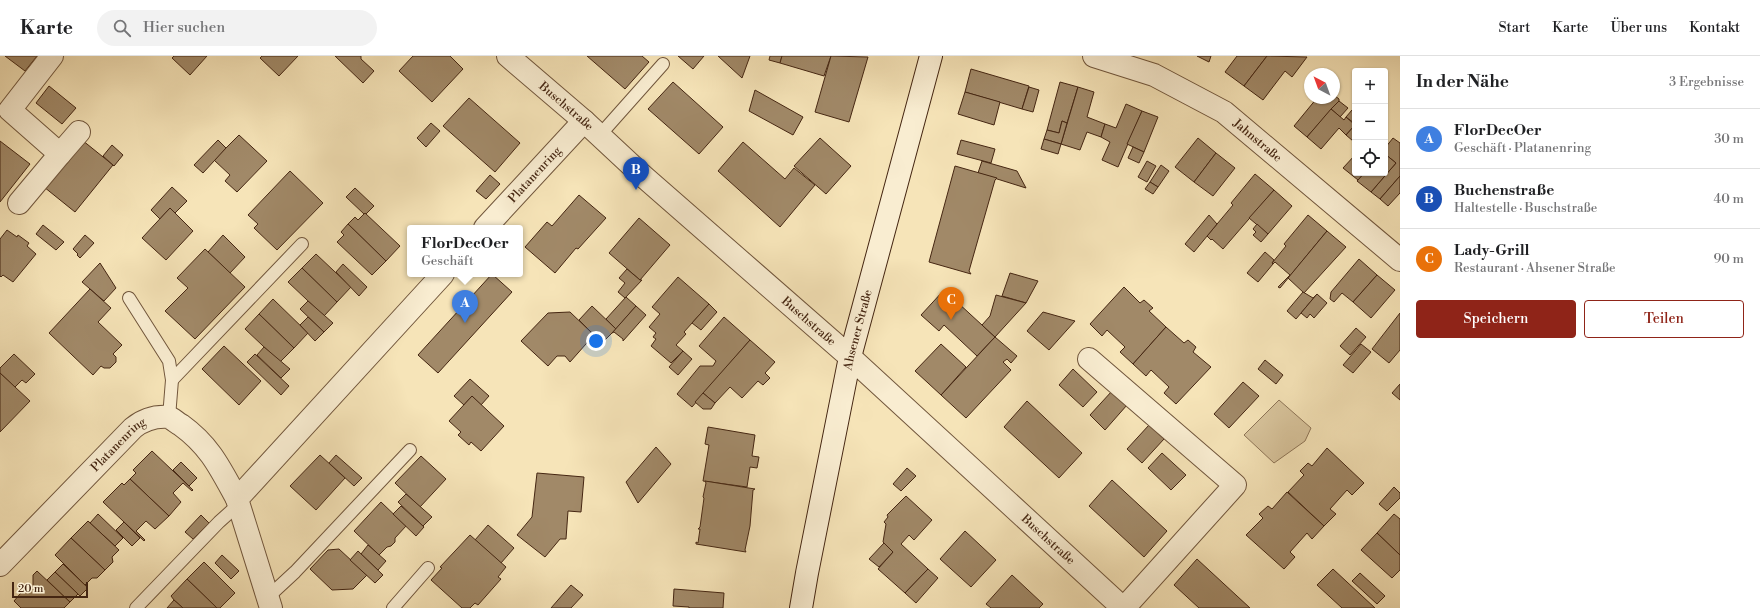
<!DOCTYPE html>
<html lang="de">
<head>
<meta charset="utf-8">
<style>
  :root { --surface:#fff; --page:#f2f2f2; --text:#202124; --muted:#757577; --line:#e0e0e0; --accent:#8f2418 }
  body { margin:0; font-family:"Libre Bodoni",serif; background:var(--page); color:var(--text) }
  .controls { position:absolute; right:12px; top:12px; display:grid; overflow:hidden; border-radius:4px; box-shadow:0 1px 3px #0004 }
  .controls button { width:36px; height:36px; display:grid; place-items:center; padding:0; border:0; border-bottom:1px solid var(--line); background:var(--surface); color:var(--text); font:20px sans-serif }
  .compass { position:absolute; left:1304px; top:12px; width:36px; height:36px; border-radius:50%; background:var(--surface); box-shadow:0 1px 3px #0004; rotate:319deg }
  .scale { position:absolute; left:12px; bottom:10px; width:76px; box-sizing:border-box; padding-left:4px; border:2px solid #452612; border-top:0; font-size:11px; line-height:14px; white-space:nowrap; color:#452612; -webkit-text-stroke:3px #f9edd1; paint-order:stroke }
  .you { position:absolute; left:596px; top:285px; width:14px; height:14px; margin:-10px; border:3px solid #fff; border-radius:50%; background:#1a73e8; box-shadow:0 0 0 6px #1a73e833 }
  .badge { display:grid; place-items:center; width:26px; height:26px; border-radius:50%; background:var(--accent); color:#fff; font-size:13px; font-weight:700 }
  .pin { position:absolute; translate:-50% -33px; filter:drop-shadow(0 1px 2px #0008) }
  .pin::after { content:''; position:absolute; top:21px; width:14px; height:12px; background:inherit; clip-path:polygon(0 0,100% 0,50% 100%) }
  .popup { position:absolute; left:407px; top:169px; width:116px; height:52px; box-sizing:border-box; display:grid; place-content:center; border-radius:4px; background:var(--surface); filter:drop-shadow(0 1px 3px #0005); font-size:13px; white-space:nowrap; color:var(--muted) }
  .popup b { font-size:15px; color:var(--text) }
  .popup::after { content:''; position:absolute; left:50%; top:100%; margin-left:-8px; border:8px solid transparent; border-top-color:var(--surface) }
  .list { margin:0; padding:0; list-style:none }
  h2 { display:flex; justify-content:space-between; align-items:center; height:52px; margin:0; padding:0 16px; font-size:17px }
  h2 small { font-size:13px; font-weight:400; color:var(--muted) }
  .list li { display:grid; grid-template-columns:26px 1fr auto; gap:12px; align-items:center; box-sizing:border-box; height:60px; padding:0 16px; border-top:1px solid var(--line) }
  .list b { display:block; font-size:15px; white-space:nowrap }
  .list p { margin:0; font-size:13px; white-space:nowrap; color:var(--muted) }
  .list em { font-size:13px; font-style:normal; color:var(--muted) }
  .actions { display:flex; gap:8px; padding:12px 16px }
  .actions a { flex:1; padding:9px 0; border:1px solid var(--accent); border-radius:4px; text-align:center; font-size:14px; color:var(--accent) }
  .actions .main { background:var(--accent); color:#fff }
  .icon { flex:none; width:22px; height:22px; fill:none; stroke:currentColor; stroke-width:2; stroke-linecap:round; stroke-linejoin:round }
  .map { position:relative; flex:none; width:1400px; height:552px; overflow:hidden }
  header { display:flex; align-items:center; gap:24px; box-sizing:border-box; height:56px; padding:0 20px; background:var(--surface); border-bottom:1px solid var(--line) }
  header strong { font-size:19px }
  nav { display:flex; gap:22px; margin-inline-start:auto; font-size:14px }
  .search { width:280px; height:36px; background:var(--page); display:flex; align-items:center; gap:10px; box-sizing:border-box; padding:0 14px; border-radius:22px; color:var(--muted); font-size:15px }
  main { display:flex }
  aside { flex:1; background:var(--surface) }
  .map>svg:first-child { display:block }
</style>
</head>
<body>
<header>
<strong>Karte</strong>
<div class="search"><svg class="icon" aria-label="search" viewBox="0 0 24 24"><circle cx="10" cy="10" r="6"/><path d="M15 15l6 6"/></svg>Hier suchen</div>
<nav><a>Start</a><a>Karte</a><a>Über uns</a><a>Kontakt</a></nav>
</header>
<main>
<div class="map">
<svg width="1400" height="552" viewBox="0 0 1400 552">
  <rect width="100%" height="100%" fill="#f6e4b8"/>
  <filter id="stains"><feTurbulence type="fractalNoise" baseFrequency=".005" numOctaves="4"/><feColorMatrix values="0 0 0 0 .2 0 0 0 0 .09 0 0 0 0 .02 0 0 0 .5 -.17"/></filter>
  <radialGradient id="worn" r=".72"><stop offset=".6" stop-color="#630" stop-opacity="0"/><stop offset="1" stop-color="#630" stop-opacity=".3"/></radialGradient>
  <!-- green -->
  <polygon fill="#d8c49c" stroke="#8e7557" points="1279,344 1311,372 1305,385 1274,407 1244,379"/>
  <!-- building -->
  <g fill="#a18968" stroke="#452612">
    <polygon points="5,0 37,0 25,15"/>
    <polygon points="174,0 207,0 190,19 172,2"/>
    <polygon points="262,0 298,0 279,20 260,2"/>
    <polygon points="335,0 361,0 361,3 374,15 363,27"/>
    <polygon points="413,0 450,0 463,13 432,46 399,15"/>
    <polygon points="587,0 642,0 649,6 625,33"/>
    <polygon points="678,0 704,0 693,13"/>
    <polygon points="718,0 750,0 742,22"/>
    <polygon points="770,0 782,0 780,7 769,4"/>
    <polygon points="782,0 831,0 824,20 780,7"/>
    <polygon points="831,0 868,1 849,66 815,56"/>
    <polygon points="1197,0 1211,0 1209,6"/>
    <polygon points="1237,0 1267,0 1244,30 1225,16"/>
    <polygon points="1267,0 1307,1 1292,21 1285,15 1263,44 1244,30"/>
    <polygon points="971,13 1029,30 1022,53 965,36"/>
    <polygon points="673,26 723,71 699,98 648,53"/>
    <polygon points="1060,26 1078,31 1067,67 1062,65 1059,77 1047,74"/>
    <polygon points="49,30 76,52 62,68 36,47"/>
    <polygon points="1029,31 1039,34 1033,56 1022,53"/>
    <polygon points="1078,31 1094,36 1087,61 1105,68 1101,81 1087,76 1080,94 1061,88"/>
    <polygon points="755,34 803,61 793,79 749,55"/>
    <polygon points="965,36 1000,46 994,69 958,58"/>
    <polygon points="1334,39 1339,43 1339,45 1307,81 1294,70 1317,42 1334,42"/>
    <polygon points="469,42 520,87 495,116 443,70"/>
    <polygon points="1339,45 1348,52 1340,61 1331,53"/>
    <polygon points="1126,48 1142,55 1118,111 1102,104 1110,86 1101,81 1105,68 1116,72"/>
    <polygon points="1331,53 1344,64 1346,61 1355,69 1346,79 1339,72 1321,93 1307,81"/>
    <polygon points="1352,54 1355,57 1354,67 1346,61"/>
    <polygon points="1142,55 1158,61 1144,96 1127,88"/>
    <polygon points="1062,65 1067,67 1061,88 1044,83 1047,74 1059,77"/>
    <polygon points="431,67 440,75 426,91 417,82"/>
    <polygon points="1355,69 1355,83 1353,85 1346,79"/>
    <polygon points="239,79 267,105 237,136 225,125 230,119 214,104"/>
    <polygon points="820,82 851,110 826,138 794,110"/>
    <polygon points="1198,82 1216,97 1194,126 1175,111"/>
    <polygon points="1393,82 1400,87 1400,120 1380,143 1371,136 1396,107 1385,98 1385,92"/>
    <polygon points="1044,83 1061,88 1058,98 1041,93"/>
    <polygon points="82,84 113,109 75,156 44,131"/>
    <polygon points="218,84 226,92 203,117 194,109"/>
    <polygon points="961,84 995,93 991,107 957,98"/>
    <polygon points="0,85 30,108 0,146"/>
    <polygon points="743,86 785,123 794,112 815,129 780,171 718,115"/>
    <polygon points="112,89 123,99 114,110 103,100"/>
    <polygon points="1133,91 1144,96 1139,107 1128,102"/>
    <polygon points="1216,97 1235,112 1213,140 1194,126"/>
    <polygon points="1385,98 1396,107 1371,136 1357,125 1364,117 1385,117"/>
    <polygon points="1355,99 1355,117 1364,117 1358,124 1343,112"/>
    <polygon points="982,105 1017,115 1026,132 978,117"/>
    <polygon points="1147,105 1156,110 1147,126 1138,121"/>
    <polygon points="1161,109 1169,115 1158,131 1150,126"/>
    <polygon points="955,110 997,122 995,124 969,215 971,218 929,206"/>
    <polygon points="290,115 323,147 277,194 254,172 258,168 248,159"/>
    <polygon points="1255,118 1274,134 1223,193 1212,183 1211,184 1207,180 1233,149 1231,147"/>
    <polygon points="490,119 500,128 486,143 476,135"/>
    <polygon points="1400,120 1400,137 1388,150 1380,143"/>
    <polygon points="1150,126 1158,131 1153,138 1145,133"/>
    <polygon points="172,131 187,145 175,157 170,152 160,163 151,154"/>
    <polygon points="355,132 374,150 366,158 365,157 364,158 346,141"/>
    <polygon points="1274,134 1292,150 1268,178 1249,162"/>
    <polygon points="579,139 606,162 578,193 576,192 555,217 525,191 547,166 552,170"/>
    <polygon points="170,152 193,175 166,204 142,182"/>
    <polygon points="365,157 400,190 386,205 348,168 355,161 358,164"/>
    <polygon points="1209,159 1217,168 1194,196 1185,188"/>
    <polygon points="1308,159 1327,175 1280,232 1278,231 1290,219 1275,206 1273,208 1272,207 1286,190 1284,188"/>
    <polygon points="639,162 670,189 640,224 609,197"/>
    <polygon points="348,168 386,205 372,219 337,186 344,179 341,176"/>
    <polygon points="1257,168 1268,178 1261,186 1253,179 1256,176 1253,173"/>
    <polygon points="43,169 64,186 56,194 36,178"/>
    <polygon points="7,174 17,181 18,179 29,187 27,190 36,198 13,226 3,219 1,221 0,220 0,183"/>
    <polygon points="1327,175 1346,191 1304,237 1288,222"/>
    <polygon points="85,179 94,187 80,202 77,199 78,198 73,193"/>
    <polygon points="223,179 245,201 230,217 208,196"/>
    <polygon points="205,193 245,231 195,283 165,255 188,232 177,222"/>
    <polygon points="1265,196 1274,204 1272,207 1273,208 1258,226 1247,217"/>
    <polygon points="316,198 351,231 337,246 302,212"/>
    <polygon points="1359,203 1377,219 1353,246 1342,237 1334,246 1330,243 1331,236"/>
    <polygon points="100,207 116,232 104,245 82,226"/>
    <polygon points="343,208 367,231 359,240 336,216"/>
    <polygon points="302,212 337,246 324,260 288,226"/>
    <polygon points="627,213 640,224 642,224 625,242 618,236 625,227 619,222"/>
    <polygon points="1010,217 1038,225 1026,247 1002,240"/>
    <polygon points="492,218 512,236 438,317 418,299"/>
    <polygon points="1377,219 1395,234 1371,262 1353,246"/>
    <polygon points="678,221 709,248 684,276 686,278 676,289 683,295 671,307 651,290 656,283 653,281 656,277 649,271 660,258 652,251"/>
    <polygon points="1124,231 1140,247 1144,244 1153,252 1149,255 1166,271 1133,308 1120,296 1125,291 1107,274 1102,280 1090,268"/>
    <polygon points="90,233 111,252 98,266 122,289 113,298 116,301 116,306 110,312 104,312 101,310 93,319 49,277"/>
    <polygon points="944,234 995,281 977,300 944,269 939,275 921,259"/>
    <polygon points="1303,236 1313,242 1317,238 1296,263 1287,255"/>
    <polygon points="1317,238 1327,247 1314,262 1310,258 1307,262 1301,257"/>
    <polygon points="996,239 1026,247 995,281 982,269 990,260"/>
    <polygon points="626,241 636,250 616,273 606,263"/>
    <polygon points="273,243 308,277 294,292 259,258"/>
    <polygon points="308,245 333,267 324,276 300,253"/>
    <polygon points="709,248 717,256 701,274 692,267"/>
    <polygon points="592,250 616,273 602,287 579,264"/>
    <polygon points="636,250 646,259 623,285 623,283 614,276 612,277"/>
    <polygon points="570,256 594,279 570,306 565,300 557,300 548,310 521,285 548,257"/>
    <polygon points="1043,256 1075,265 1049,294 1027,275"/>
    <polygon points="1400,257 1400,294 1389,307 1372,293"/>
    <polygon points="259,258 294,292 280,306 245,273"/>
    <polygon points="308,261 324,276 315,285 300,269"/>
    <polygon points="724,261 750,284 692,351 677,338 700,310 713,310 716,305 699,290"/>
    <polygon points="1166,271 1184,287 1188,284 1196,291 1193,296 1211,311 1176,348 1164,337 1169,331 1151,314 1146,320 1133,308"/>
    <polygon points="1356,272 1366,281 1350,299 1340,290"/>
    <polygon points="995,281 1017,300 1011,307 1007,303 1003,306 1011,314 966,362 941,339"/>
    <polygon points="750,284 775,306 765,317 770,322 763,329 758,325 742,342 730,331 715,347 703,337"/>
    <polygon points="941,288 966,311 941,339 915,315"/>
    <polygon points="1361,288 1371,296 1353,317 1343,309"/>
    <polygon points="224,290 261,325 239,349 202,313"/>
    <polygon points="264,291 290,313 281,322 257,299"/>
    <polygon points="683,295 692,303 678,319 669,311"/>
    <polygon points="14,298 35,318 26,327 22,324 15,331 0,317 0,312"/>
    <polygon points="255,298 289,330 281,339 247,306"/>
    <polygon points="1265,304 1283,319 1276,328 1258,313"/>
    <polygon points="1073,313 1097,336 1083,351 1059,329"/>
    <polygon points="0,317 30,345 0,376"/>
    <polygon points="470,323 489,340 481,349 472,340 464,349 454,340"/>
    <polygon points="1243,326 1259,340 1229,372 1214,358"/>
    <polygon points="1400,328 1400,344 1392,337"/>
    <polygon points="1112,335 1127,349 1105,374 1090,359"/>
    <polygon points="703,337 715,347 711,353 703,353 695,346"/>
    <polygon points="472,340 504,370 481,395 471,386 469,389 458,379 461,376 449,365"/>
    <polygon points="1027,345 1082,397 1059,422 1004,371"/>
    <polygon points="1149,369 1164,383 1142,407 1127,393"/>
    <polygon points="708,371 755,379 752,400 759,401 757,412 750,411 747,431 703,425 709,389 705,388"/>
    <polygon points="656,391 671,408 638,447 626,426"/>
    <polygon points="1327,392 1364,427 1352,439 1347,434 1330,453 1336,458 1324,470 1288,436 1304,419 1300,415 1308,407 1312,410"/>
    <polygon points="152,395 193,434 192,435 183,427 173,437 181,446 169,460 130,423 136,417 133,414"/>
    <polygon points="1162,397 1186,419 1171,434 1148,412"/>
    <polygon points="320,399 345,422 316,454 290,430"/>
    <polygon points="336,399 362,422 354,430 329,407"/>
    <polygon points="421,400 446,423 420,451 395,427"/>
    <polygon points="181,406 197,422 189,430 173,414"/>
    <polygon points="907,412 916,420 901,435 893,428"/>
    <polygon points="537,417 584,421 581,456 568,455 566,483 560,483 545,501 517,479 532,461"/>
    <polygon points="130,423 169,460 155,473 146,465 136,475 145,484 144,485 103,446 122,427 124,429"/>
    <polygon points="1112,424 1167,475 1144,501 1089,450"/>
    <polygon points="705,425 755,433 753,434 750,470 745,494 746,496 696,488 696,486 698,487 700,473 698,473 700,471 704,442 703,441 706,427"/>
    <polygon points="1394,431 1400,437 1400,442 1387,455 1379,448"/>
    <polygon points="1287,436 1324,470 1312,483 1307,477 1290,496 1295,501 1284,513 1246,479 1263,462 1259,458 1268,450 1272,453"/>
    <polygon points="406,438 432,461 423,470 398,446"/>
    <polygon points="906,440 932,464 914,484 909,479 901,488 928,513 905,537 878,513 893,496 883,486 886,468 884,466 888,461 887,459"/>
    <polygon points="381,446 406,470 395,482 395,486 391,490 387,491 379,499 354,475"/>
    <polygon points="401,450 424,471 416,480 393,458"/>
    <polygon points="98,458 123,482 115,490 90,467"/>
    <polygon points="1394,458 1400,463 1400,499 1377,477"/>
    <polygon points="201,459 209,467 193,483 185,476"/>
    <polygon points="88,465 119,494 112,501 113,506 105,514 71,482"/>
    <polygon points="124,466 140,482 132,490 116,474"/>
    <polygon points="488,469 514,492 501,507 475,484"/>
    <polygon points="965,475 996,504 971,531 940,503"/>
    <polygon points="1377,477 1400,499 1400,514 1392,522 1361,494"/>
    <polygon points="470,479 506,511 498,521 501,523 478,549 475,547 470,552 462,552 431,524 442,512 440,511"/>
    <polygon points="71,482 105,514 97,522 92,522 85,529 55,499"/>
    <polygon points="884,487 893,496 879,511 869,503"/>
    <polygon points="368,489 386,505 378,514 361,498"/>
    <polygon points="339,493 367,519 353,533 332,534 310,513 328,494"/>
    <polygon points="358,495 383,519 375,527 350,504"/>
    <polygon points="222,499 239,515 231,523 215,507"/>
    <polygon points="1197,503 1250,552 1199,552 1174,529"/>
    <polygon points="204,506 235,537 220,552 217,552 187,523"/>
    <polygon points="63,508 88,532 80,540 55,516"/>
    <polygon points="928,513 938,522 916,547 905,537"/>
    <polygon points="1333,513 1375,552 1342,552 1317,529"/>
    <polygon points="37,515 70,546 64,552 21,552 14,545 26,531 33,531 33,519"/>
    <polygon points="55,516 78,538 70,546 47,524"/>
    <polygon points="1360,517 1385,540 1377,548 1352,525"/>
    <polygon points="1012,519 1043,548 1039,552 991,552 986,548"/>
    <polygon points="187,523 217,552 183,552 174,544 171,540"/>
    <polygon points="571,529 583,539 571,552 551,552"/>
    <polygon points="674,533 724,537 723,552 689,552 689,551 673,550"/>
    <polygon points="174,544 183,552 167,552"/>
  </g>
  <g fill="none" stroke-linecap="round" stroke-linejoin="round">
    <!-- service casing -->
    <g stroke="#71563c" stroke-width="14">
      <g id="service">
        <polyline points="599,80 663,8"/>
        <polyline points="129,242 169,305 172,324 169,361"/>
        <polyline points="172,324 302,188"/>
        <polyline points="268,541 295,516 410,394"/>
        <polyline points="136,552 219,466 239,448"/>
        <polyline points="393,552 428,512"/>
      </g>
    </g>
    <!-- minor casing -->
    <g stroke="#71563c" stroke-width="24">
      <g id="minor">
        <path id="s1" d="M508 0 584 65 643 120 850 301 1123 552"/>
        <path id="s2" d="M1094 0 1154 19 1224 56 1400 204"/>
        <polyline points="60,98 79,76"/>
        <polyline points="19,147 60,98 10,54 52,0"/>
        <path id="s3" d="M485 172 584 65"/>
        <polyline points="1089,303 1235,429 1124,552"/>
        <path id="s4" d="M0 509 133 372C143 364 154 360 168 361 172 362 177 367 181 369 210 390 220 412 237 443"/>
        <polyline points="271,552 237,443 443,218"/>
      </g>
    </g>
    <!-- secondary casing -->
    <g stroke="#452612" stroke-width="24">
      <g id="secondary">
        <path id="s5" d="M801 552 807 517 850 301 931 0"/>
      </g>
    </g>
    <!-- service -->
    <use href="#service" stroke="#f9edd1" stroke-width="12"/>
    <!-- minor -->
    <use href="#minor" stroke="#f9edd1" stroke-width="22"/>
    <!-- secondary -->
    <use href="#secondary" stroke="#f9edd1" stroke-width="22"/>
  </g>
  <g text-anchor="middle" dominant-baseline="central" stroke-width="4" stroke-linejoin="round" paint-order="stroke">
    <!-- street labels -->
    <g font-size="12" fill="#452612" stroke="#f9edd1">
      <text stroke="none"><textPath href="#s1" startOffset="77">Buschstraße</textPath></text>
      <text stroke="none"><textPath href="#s2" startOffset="186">Jahnstraße</textPath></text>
      <text stroke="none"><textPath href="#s3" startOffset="73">Platanenring</textPath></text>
      <text stroke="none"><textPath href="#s1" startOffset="401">Buschstraße</textPath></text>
      <text stroke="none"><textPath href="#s5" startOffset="284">Ahsener Straße</textPath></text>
      <text stroke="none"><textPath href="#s4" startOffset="169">Platanenring</textPath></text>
      <text stroke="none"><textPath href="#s1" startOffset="725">Buschstraße</textPath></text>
    </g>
  </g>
  <rect width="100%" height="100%" filter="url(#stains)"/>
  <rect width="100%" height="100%" fill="url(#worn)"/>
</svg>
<div class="controls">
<button>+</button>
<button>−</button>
<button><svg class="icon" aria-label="locate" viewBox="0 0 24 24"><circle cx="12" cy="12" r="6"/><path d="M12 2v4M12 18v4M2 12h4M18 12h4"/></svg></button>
</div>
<svg class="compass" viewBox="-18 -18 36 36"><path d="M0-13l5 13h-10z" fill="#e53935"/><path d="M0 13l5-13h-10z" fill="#757577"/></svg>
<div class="scale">20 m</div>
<div class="you"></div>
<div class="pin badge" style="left:465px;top:267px;background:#3f7fe0">A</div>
<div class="popup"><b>FlorDecOer</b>Geschäft</div>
<div class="pin badge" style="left:636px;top:134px;background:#1a4fb4">B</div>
<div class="pin badge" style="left:951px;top:264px;background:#e8710a">C</div>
</div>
<aside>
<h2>In der Nähe<small>3 Ergebnisse</small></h2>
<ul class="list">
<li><span class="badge" style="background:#3f7fe0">A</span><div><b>FlorDecOer</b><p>Geschäft · Platanenring</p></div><em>30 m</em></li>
<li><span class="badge" style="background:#1a4fb4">B</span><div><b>Buchenstraße</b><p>Haltestelle · Buschstraße</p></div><em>40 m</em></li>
<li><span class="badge" style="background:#e8710a">C</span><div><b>Lady-Grill</b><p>Restaurant · Ahsener Straße</p></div><em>90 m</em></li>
</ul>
<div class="actions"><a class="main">Speichern</a><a>Teilen</a></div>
</aside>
</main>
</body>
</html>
